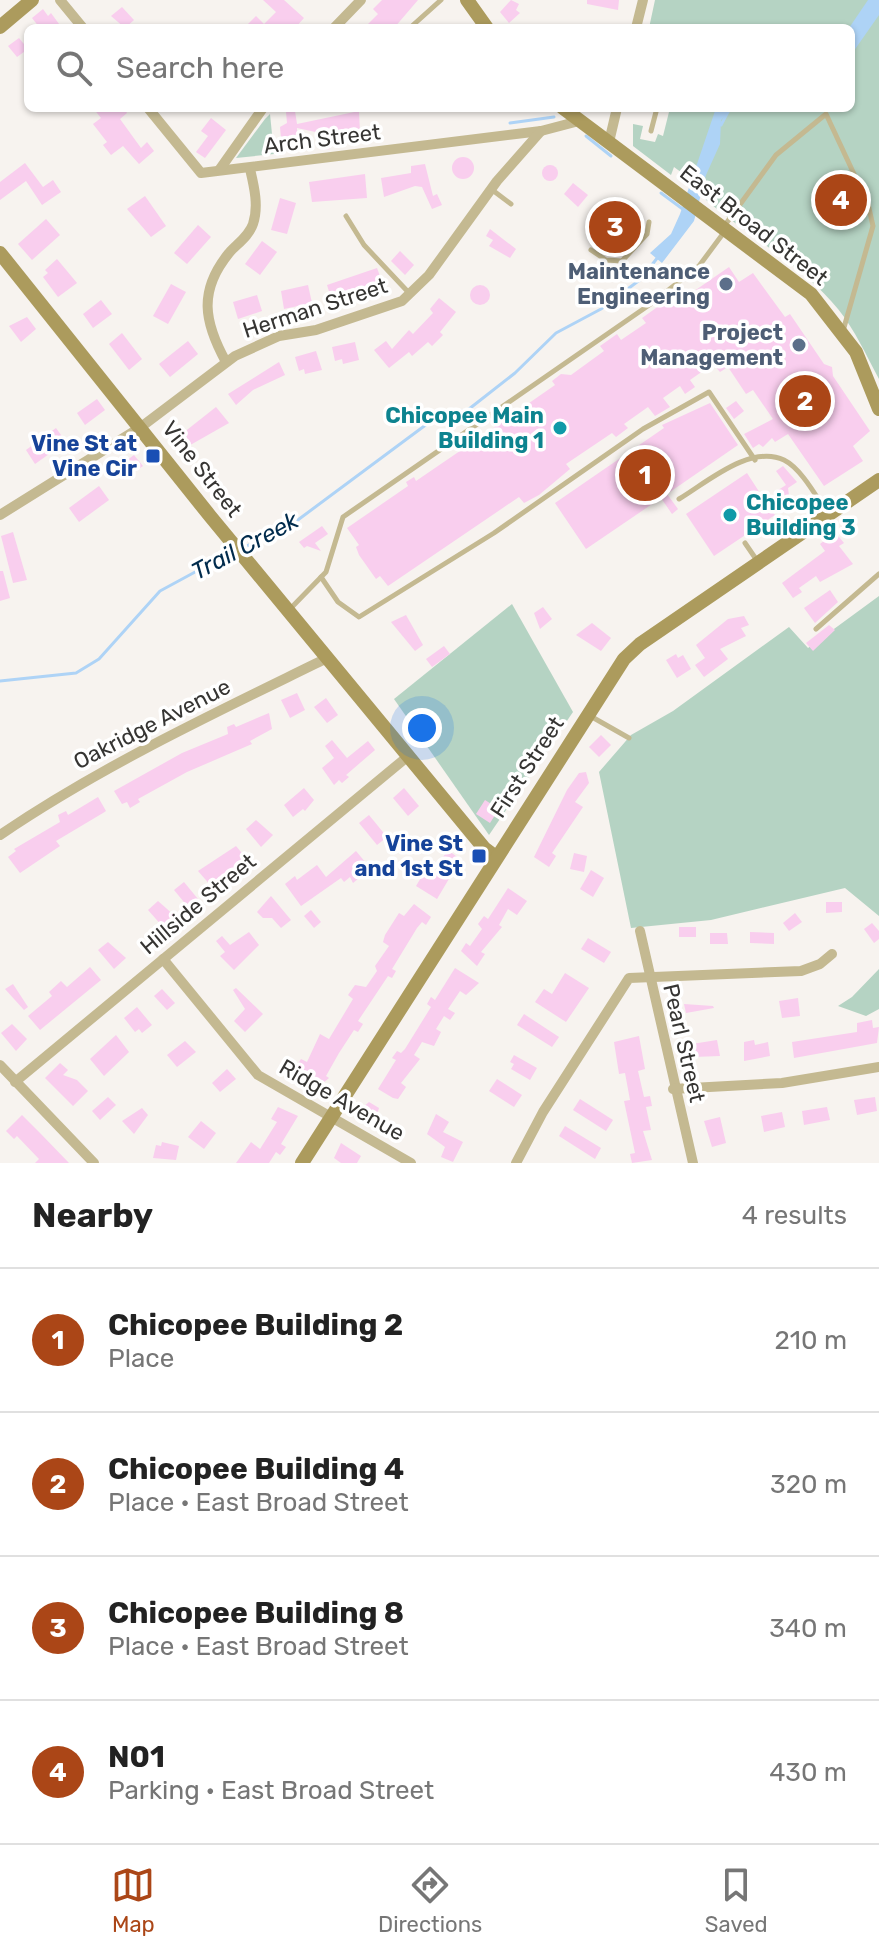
<!DOCTYPE html>
<html lang="en">
<head>
<meta charset="utf-8">
<style>
  :root { --surface:#fff; --page:#f2f2f2; --text:#222; --muted:#767676; --line:#e0e0e0; --accent:#ab4617 }
  body { margin:0; font-family:Rubik,sans-serif; background:var(--page); color:var(--text) }
  .you { position:absolute; left:422px; top:728px; width:28px; height:28px; margin:-20px; border:6px solid #fff; border-radius:50%; background:#1a73e8; box-shadow:0 0 0 12px #1a73e833 }
  .badge { display:grid; place-items:center; width:52px; height:52px; border-radius:50%; background:var(--accent); color:#fff; font-size:26px; font-weight:700 }
  .pin { position:absolute; translate:-50% -50%; border:4px solid #fff; box-shadow:0 2px 8px #0006 }
  .list { margin:0; padding:0; list-style:none }
  h2 { display:flex; justify-content:space-between; align-items:center; height:104px; margin:0; padding:0 32px; font-size:34px }
  h2 small { font-size:26px; font-weight:400; color:var(--muted) }
  .list li { display:grid; grid-template-columns:52px 1fr auto; gap:24px; align-items:center; box-sizing:border-box; height:144px; padding:0 32px; border-top:2px solid var(--line) }
  .list b { display:block; font-size:30px; white-space:nowrap }
  .list p { margin:0; font-size:26px; white-space:nowrap; color:var(--muted) }
  .list em { font-size:26px; font-style:normal; color:var(--muted) }
  .icon { flex:none; width:44px; height:44px; fill:none; stroke:currentColor; stroke-width:2; stroke-linecap:round; stroke-linejoin:round }
  .map { position:relative; flex:none; width:879px; height:1163px; overflow:hidden }
  .search { position:absolute; background:var(--surface); box-shadow:0 2px 6px #0004; left:24px; right:24px; top:24px; height:88px; display:flex; align-items:center; gap:20px; box-sizing:border-box; padding:0 28px; border-radius:12px; color:var(--muted); font-size:30px }
  .sheet { height:680px; background:var(--surface) }
  nav { display:flex; justify-content:space-around; align-items:center; box-sizing:border-box; height:112px; border-top:2px solid var(--line); background:var(--surface); font-size:22px; color:var(--muted) }
  nav a { display:grid; justify-items:center; gap:4px }
  nav .on { color:var(--accent) }
  .map>svg:first-child { display:block }
</style>
</head>
<body>
<div class="map">
<svg width="879" height="1163" viewBox="0 0 879 1163">
  <rect width="100%" height="100%" fill="#f7f3ef"/>
  <!-- green -->
  <g fill="#b5d3c3">
    <path d="M655 0H879V379C866 355 855 330 838 309 798 260 739 232 694 189L697 184 674 167 671 175 633 146V124L643 126 640 139 655 142 658 134 663 136 670 108H851V28H649Z"/>
    <polygon points="270,114 274,154 236,158 265,119"/>
    <polygon points="879,596 879,916 845,888 711,920 631,928 599,772 631,735 673,711 789,627 808,648"/>
    <polygon points="512,604 573,712 489,835 394,699"/>
    <polygon points="879,969 879,1009 866,1016 838,1006 852,997"/>
  </g>
  <!-- water -->
  <g fill="#aed3f6">
    <polygon points="868,0 879,0 879,15 851,55 849,28"/>
    <polygon points="716,108 734,108 721,120 720,144 706,175 694,221 662,263 650,253 671,234 680,214"/>
  </g>
  <g fill="none" stroke-linecap="round" stroke-linejoin="round">
    <!-- stream -->
    <g stroke="#aed3f6" stroke-width="3">
      <polyline points="510,123 554,117"/>
      <polyline points="721,125 730,108"/>
      <polyline points="586,136 611,156"/>
      <polyline points="661,193 684,210"/>
      <polyline points="242,548 283,531 431,421 469,409 515,373 556,333 601,309 641,279 658,257"/>
      <polyline points="0,681 76,673 99,659 160,591 232,552"/>
    </g>
  </g>
  <!-- building -->
  <g fill="#f9ceee">
    <polygon points="263,0 284,0 304,18 295,28 253,28 248,24 256,16 264,24 276,12"/>
    <polygon points="382,0 418,0 394,28 364,28 378,14 373,9"/>
    <polygon points="511,0 519,4 516,10 520,13 509,23 500,12"/>
    <polygon points="587,0 619,0 618,10 587,4"/>
    <polygon points="122,7 134,20 125,28 111,16"/>
    <polygon points="43,9 48,16 51,13 62,28 40,28 32,18"/>
    <polygon points="19,38 28,49 17,57 8,46"/>
    <polygon points="93,108 124,108 127,113 120,119 141,148 147,142 154,151 139,164 123,146 111,155 103,145 107,142 93,124 101,118"/>
    <polygon points="295,111 297,124 359,111 360,132 328,131 330,149 322,150 320,133 297,128 297,141 288,142 287,138 281,138 280,127 287,123 286,112"/>
    <polygon points="211,118 226,130 205,158 196,152 208,136 201,131"/>
    <circle cx="463" cy="168" r="11"/>
    <polygon points="25,163 43,187 53,180 61,192 42,205 26,181 0,200 0,182"/>
    <polygon points="425,164 433,196 437,194 442,205 432,209 422,187 415,186 384,197 381,178 411,173 411,166"/>
    <circle cx="550" cy="173" r="8"/>
    <polygon points="365,174 367,198 312,202 309,182"/>
    <polygon points="573,183 588,195 578,207 564,194"/>
    <polygon points="145,196 166,226 151,237 127,209"/>
    <polygon points="280,198 296,203 287,234 271,230"/>
    <polygon points="601,204 638,236 628,246 592,215"/>
    <polygon points="46,219 60,235 32,260 18,244"/>
    <polygon points="198,225 211,237 187,264 174,253"/>
    <polygon points="490,229 516,249 510,258 489,246 493,240 486,236"/>
    <polygon points="262,241 277,252 260,275 245,264"/>
    <polygon points="400,251 414,265 405,275 391,261"/>
    <polygon points="57,259 77,283 58,297 43,277 48,273 45,270"/>
    <polygon points="729,267 739,282 753,273 785,317 790,314 824,364 832,367 833,376 870,431 853,446 863,461 824,486 788,434 775,442 772,438 763,447 759,444 753,448 744,434 773,419 753,390 746,394 728,367 720,372 713,364 690,380 695,387 685,394 680,386 663,398 670,407 655,416 648,407 624,424 628,428 616,437 612,433 566,464 570,469 539,495 524,503 519,497 388,586 380,576 376,579 359,555 356,547 359,545 347,528 408,486 406,482 414,477 416,481 495,427 491,421 505,411 509,417 555,385 552,381 561,374 571,375 604,351 600,346 617,334 621,340 646,323 642,318 656,308 667,301 671,307"/>
    <polygon points="377,268 384,287 333,304 327,285"/>
    <polygon points="171,284 186,292 168,324 153,316"/>
    <polygon points="308,285 312,303 284,309 281,291"/>
    <circle cx="480" cy="295" r="10"/>
    <polygon points="257,295 262,311 238,319 233,302"/>
    <polygon points="439,298 456,312 440,332 443,335 432,346 428,342 412,356 409,352 389,368 374,350 386,341 392,349 409,330 413,334 433,313 430,309"/>
    <polygon points="101,300 112,314 93,328 83,314"/>
    <polygon points="27,317 36,329 21,342 9,326"/>
    <polygon points="122,333 142,359 129,370 109,344"/>
    <polygon points="188,341 198,354 170,377 159,364"/>
    <polygon points="355,342 359,360 343,364 342,359 335,361 332,347"/>
    <polygon points="316,351 322,370 305,374 304,369 299,371 295,357"/>
    <polygon points="279,362 285,375 253,390 236,405 228,394"/>
    <polygon points="97,399 105,410 85,425 77,413"/>
    <polygon points="736,401 744,411 734,419 726,408"/>
    <polygon points="710,403 738,445 667,494 678,509 672,514 661,498 586,549 555,503 664,428 662,425"/>
    <polygon points="216,407 229,423 185,448 178,437"/>
    <polygon points="56,428 66,442 35,464 26,450"/>
    <polygon points="134,455 143,466 123,480 115,469"/>
    <polygon points="783,466 797,482 788,488 790,502 769,507 775,515 714,556 686,514 747,473 769,507 775,492 786,485 776,471"/>
    <polygon points="99,486 109,500 79,522 69,508"/>
    <polygon points="322,526 328,534 315,543 321,551 307,546 304,548 299,542"/>
    <polygon points="13,532 27,580 13,583 1,536"/>
    <polygon points="835,532 844,543 839,546 853,564 820,582 816,576 799,588 802,592 793,598 782,583 825,551 820,544"/>
    <polygon points="0,571 3,571 10,598 0,601"/>
    <polygon points="830,590 838,602 815,623 804,608"/>
    <polygon points="543,607 552,619 540,629 534,613"/>
    <polygon points="406,615 423,645 415,651 391,622"/>
    <polygon points="744,616 749,625 741,628 746,636 720,649 728,659 704,677 695,665 705,658 696,645 728,619"/>
    <polygon points="592,623 611,638 601,651 576,635"/>
    <polygon points="829,625 835,630 813,651 806,643"/>
    <polygon points="444,646 450,654 432,667 426,659"/>
    <polygon points="676,654 678,658 683,655 691,669 677,678 666,660"/>
    <polygon points="297,693 305,710 290,718 281,700"/>
    <polygon points="326,698 338,715 327,723 314,707"/>
    <polygon points="269,713 272,729 250,741 252,744 187,772 138,799 140,802 130,808 127,802 122,804 114,791 182,753 228,734 227,727 234,724 236,727"/>
    <polygon points="601,735 611,745 599,757 589,747"/>
    <polygon points="332,740 347,758 368,741 375,750 346,775 349,777 342,783 339,780 334,785 322,768 334,758 325,746"/>
    <polygon points="586,772 589,783 575,802 583,807 552,853 556,856 549,867 534,857 567,790 579,773"/>
    <polygon points="304,788 314,800 305,811 303,809 293,817 284,805"/>
    <polygon points="404,788 419,806 408,816 393,798"/>
    <polygon points="98,797 106,811 103,813 56,841 60,846 20,873 8,857 16,851 14,849 60,822 58,815 66,811 68,815"/>
    <polygon points="485,800 499,809 490,823 476,814"/>
    <polygon points="369,815 387,837 377,845 359,823"/>
    <polygon points="256,820 273,835 261,847 246,829"/>
    <polygon points="236,846 246,858 212,887 198,871"/>
    <polygon points="448,850 465,863 460,870 456,867 437,899 416,886 422,876 433,878 444,863 441,860"/>
    <polygon points="356,851 366,863 361,867 365,873 353,883 350,877 344,882 341,878 301,906 285,884 295,876 297,880 317,865 326,877"/>
    <polygon points="574,853 587,856 584,872 570,869"/>
    <polygon points="591,870 604,878 593,897 580,889"/>
    <polygon points="184,882 198,899 188,907 174,890"/>
    <polygon points="508,888 527,901 517,915 508,909 499,925 502,927 481,952 485,954 477,966 461,951 466,943 470,946 482,929 478,924 484,916 488,919"/>
    <polygon points="271,896 291,920 281,928 272,918 263,918 257,912"/>
    <polygon points="158,901 175,916 163,927 148,910"/>
    <polygon points="826,902 842,902 842,912 826,913"/>
    <polygon points="414,904 431,917 426,925 422,922 417,928 392,969 396,971 392,978 388,976 358,1021 363,1024 358,1032 354,1030 339,1053 326,1076 329,1078 316,1089 292,1073 301,1059 307,1062 320,1034 329,1039 353,999 348,995 355,985 366,987 377,971 375,966 389,946 383,942 385,935 399,913 404,916"/>
    <polygon points="311,910 321,922 314,928 304,916"/>
    <polygon points="795,913 802,922 789,931 783,923"/>
    <polygon points="872,923 879,931 879,939 874,943 864,929"/>
    <rect x="679" y="927" width="17" height="10"/>
    <polygon points="249,932 259,945 234,970 220,956 225,952 216,941 222,936 230,945"/>
    <polygon points="750,932 774,933 774,944 750,943"/>
    <polygon points="710,933 727,933 728,944 710,944"/>
    <polygon points="588,938 611,952 604,963 581,949"/>
    <polygon points="108,942 126,958 114,969 98,950"/>
    <polygon points="90,967 101,980 40,1030 28,1016 52,996 49,992 61,981 67,987"/>
    <polygon points="455,968 479,983 466,995 460,991 448,1009 455,1013 450,1020 444,1016 436,1029 441,1032 434,1046 422,1042 414,1055 420,1059 401,1083 406,1087 398,1099 393,1098 378,1089 396,1060 392,1058 397,1051 401,1053 405,1049 431,1007 427,1004 431,997 435,1000"/>
    <polygon points="565,973 589,988 566,1022 535,1002 544,989 552,994"/>
    <polygon points="13,984 28,1007 24,1010 5,989"/>
    <polygon points="236,988 263,1014 245,1032 234,1021 245,1009 233,990"/>
    <polygon points="162,989 175,1003 167,1010 154,996"/>
    <polygon points="798,998 800,1016 782,1018 779,1001"/>
    <polygon points="684,1004 713,1006 714,1008 686,1013"/>
    <polygon points="137,1007 152,1025 142,1033 139,1029 135,1032 124,1018"/>
    <polygon points="524,1014 559,1037 552,1047 517,1025"/>
    <polygon points="872,1020 873,1028 879,1027 877,1043 794,1058 792,1042 857,1032 857,1023"/>
    <polygon points="12,1024 27,1039 16,1051 1,1033"/>
    <polygon points="116,1035 129,1052 104,1076 90,1059"/>
    <polygon points="639,1036 645,1069 638,1071 644,1097 650,1096 652,1106 646,1107 651,1130 643,1131 652,1160 632,1163 630,1154 635,1153 624,1101 630,1100 625,1073 619,1074 614,1042"/>
    <polygon points="717,1040 720,1056 694,1057 692,1044"/>
    <polygon points="754,1040 755,1045 768,1042 770,1056 744,1061 744,1042"/>
    <polygon points="185,1041 196,1052 177,1067 167,1055"/>
    <polygon points="514,1055 537,1068 530,1080 511,1069 514,1064 510,1062"/>
    <polygon points="60,1063 68,1070 63,1075 77,1080 88,1091 73,1106 45,1078"/>
    <polygon points="227,1069 236,1079 220,1092 212,1083"/>
    <polygon points="497,1079 522,1095 514,1107 489,1091"/>
    <polygon points="108,1097 116,1105 100,1120 92,1111"/>
    <polygon points="875,1097 877,1111 857,1115 854,1100"/>
    <polygon points="580,1099 613,1120 606,1131 573,1110"/>
    <polygon points="369,1102 379,1108 374,1124 357,1112"/>
    <polygon points="278,1107 298,1116 281,1144 286,1147 280,1155 276,1152 269,1163 236,1163 251,1142 260,1149 277,1122 271,1119"/>
    <polygon points="827,1107 830,1120 804,1125 802,1111"/>
    <polygon points="142,1108 148,1115 134,1134 122,1121"/>
    <polygon points="782,1112 785,1127 764,1132 761,1116"/>
    <polygon points="436,1114 449,1122 443,1132 463,1142 453,1162 441,1157 445,1147 427,1134"/>
    <polygon points="22,1115 40,1133 69,1163 35,1163 39,1159 17,1136 14,1139 6,1131"/>
    <polygon points="720,1117 726,1143 712,1147 704,1121"/>
    <polygon points="201,1121 216,1133 204,1149 188,1137"/>
    <polygon points="565,1126 601,1148 595,1159 559,1136"/>
    <polygon points="162,1142 179,1146 176,1160 153,1158 156,1145 161,1146"/>
    <polygon points="341,1143 361,1156 357,1163 341,1163 334,1158"/>
  </g>
  <g fill="none" stroke-linecap="round" stroke-linejoin="round">
    <!-- lane -->
    <g stroke="#c4b991" stroke-width="5">
      <polyline points="412,26 441,0"/>
      <polyline points="651,131 657,108"/>
      <polyline points="491,189 511,204"/>
      <polyline points="346,216 364,245 410,294"/>
      <polyline points="725,225 776,155 826,114 868,204 873,226 843,331"/>
      <polyline points="591,250 606,260 622,261 647,234 649,222"/>
      <path d="M679 499C706 483 750 444 784 460 802 469 817 498 828 514"/>
      <polyline points="745,543 758,562"/>
      <polyline points="321,577 338,602 359,617 494,533 643,429 709,392 755,460"/>
      <polyline points="289,610 326,572 343,517 652,303 699,266 725,231"/>
      <polyline points="816,629 879,574"/>
      <polyline points="592,717 629,738"/>
    </g>
    <!-- street -->
    <g stroke="#c4b991" stroke-width="10">
      <polyline points="60,0 83,28"/>
      <polyline points="334,28 361,0"/>
      <polyline points="636,28 643,0"/>
      <polyline points="148,108 201,173 541,131 579,121"/>
      <polyline points="609,142 617,108"/>
      <polyline points="220,169 263,108"/>
      <path d="M226 362C204 322 198 291 229 253 237 244 249 236 253 224 259 206 254 186 250 169"/>
      <polyline points="0,515 141,427 235,356 279,336 316,330 402,301 429,275 497,181 541,131"/>
      <path d="M0 835C103 765 215 713 327 658"/>
      <polyline points="640,931 693,1163"/>
      <polyline points="163,959 258,1075 411,1163"/>
      <polyline points="0,1065 94,1163"/>
      <polyline points="15,1082 407,757"/>
      <polyline points="673,1089 782,1083 879,1067"/>
      <polyline points="516,1163 543,1112 629,978 801,971 820,964 832,954"/>
    </g>
    <!-- secondary -->
    <g stroke="#ac9b5d" stroke-width="14">
      <polyline points="467,0 487,28"/>
      <polyline points="0,27 32,0"/>
      <polyline points="563,108 811,294 856,352 879,409"/>
      <polyline points="0,253 210,516 484,848 496,857"/>
      <polyline points="302,1163 624,659 640,644 879,480"/>
    </g>
  </g>
  <!-- markers -->
  <g fill="#5c6f8a" stroke="#fff" stroke-width="3">
    <circle cx="726" cy="284" r="8"/>
    <circle cx="799" cy="345" r="8"/>
  </g>
  <g fill="#0f9aa8" stroke="#fff" stroke-width="3">
    <circle cx="560" cy="428" r="8"/>
    <circle cx="730" cy="515" r="8"/>
  </g>
  <g fill="#1a4fb4" stroke="#fff" stroke-width="3">
    <rect x="145" y="448" width="16" height="16" rx="4"/>
    <rect x="471" y="848" width="16" height="16" rx="4"/>
  </g>
  <g text-anchor="middle" dominant-baseline="central" stroke-width="7" stroke-linejoin="round" paint-order="stroke">
    <!-- street labels -->
    <g font-size="22" fill="#363533" stroke="#fff">
      <text transform="translate(322 139) rotate(-7)">Arch Street</text>
      <text transform="translate(754 225) rotate(38)">East Broad Street</text>
      <text transform="translate(315 308) rotate(-18)">Herman Street</text>
      <text transform="translate(202 469) rotate(52)">Vine Street</text>
      <text transform="translate(152 724) rotate(-27)">Oakridge Avenue</text>
      <text transform="translate(527 767) rotate(-57)">First Street</text>
      <text transform="translate(198 904) rotate(-40)">Hillside Street</text>
      <text transform="translate(684 1043) rotate(77)">Pearl Street</text>
      <text transform="translate(342 1100) rotate(30)">Ridge Avenue</text>
    </g>
    <!-- service labels -->
    <g font-size="22" font-weight="bold" fill="#4e5e75" stroke="#fff" text-anchor="end">
      <text x="710" y="271">Maintenance<tspan x="710" dy="25">Engineering</tspan></text>
      <text x="783" y="332">Project<tspan x="783" dy="25">Management</tspan></text>
    </g>
    <!-- culture labels -->
    <g font-size="22" font-weight="bold" fill="#0d838f" stroke="#fff" text-anchor="end">
      <text x="544" y="415">Chicopee Main<tspan x="544" dy="25">Building 1</tspan></text>
      <text x="746" y="502" text-anchor="start">Chicopee<tspan x="746" dy="25">Building 3</tspan></text>
    </g>
    <!-- transit labels -->
    <g font-size="22" font-weight="bold" fill="#164399" stroke="#fff" text-anchor="end">
      <text x="137" y="443">Vine St at<tspan x="137" dy="25">Vine Cir</tspan></text>
      <text x="463" y="843">Vine St<tspan x="463" dy="25">and 1st St</tspan></text>
    </g>
    <!-- water labels -->
    <g font-size="24" font-style="italic" fill="#002b4c" stroke="#fff">
      <text transform="translate(245 546) rotate(-28)">Trail Creek</text>
    </g>
  </g>
</svg>
<div class="you"></div>
<div class="pin badge" style="left:645px;top:475px">1</div>
<div class="pin badge" style="left:805px;top:401px">2</div>
<div class="pin badge" style="left:615px;top:227px">3</div>
<div class="pin badge" style="left:841px;top:200px">4</div>
<div class="search"><svg class="icon" aria-label="search" viewBox="0 0 24 24"><circle cx="10" cy="10" r="6"/><path d="M15 15l6 6"/></svg>Search here</div>
</div>
<section class="sheet">
<h2>Nearby<small>4 results</small></h2>
<ul class="list">
<li><span class="badge">1</span><div><b>Chicopee Building 2</b><p>Place</p></div><em>210 m</em></li>
<li><span class="badge">2</span><div><b>Chicopee Building 4</b><p>Place · East Broad Street</p></div><em>320 m</em></li>
<li><span class="badge">3</span><div><b>Chicopee Building 8</b><p>Place · East Broad Street</p></div><em>340 m</em></li>
<li><span class="badge">4</span><div><b>N01</b><p>Parking · East Broad Street</p></div><em>430 m</em></li>
</ul>
</section>
<nav>
<a class="on"><svg class="icon" aria-label="map" viewBox="0 0 24 24"><path d="M3 6l6-2 6 2 6-2v14l-6 2-6-2-6 2zM9 4v14M15 6v14"/></svg>Map</a>
<a><svg class="icon" aria-label="directions" viewBox="0 0 24 24"><path d="M12 3l9 9-9 9-9-9zM9 14v-3h6M13 9l2 2-2 2"/></svg>Directions</a>
<a><svg class="icon" aria-label="saved" viewBox="0 0 24 24"><path d="M7 4h10v16l-5-4-5 4z"/></svg>Saved</a>
</nav>
</body>
</html>
